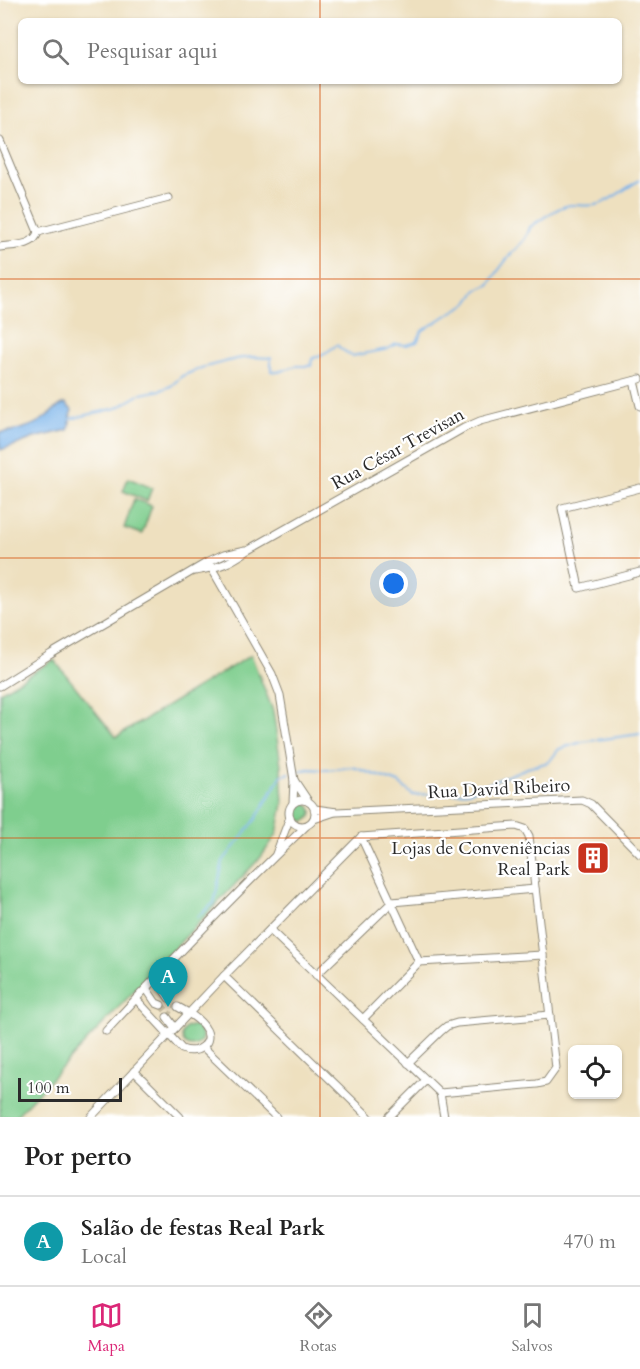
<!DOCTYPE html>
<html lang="pt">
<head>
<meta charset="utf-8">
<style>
  :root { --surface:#fff; --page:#f2f2f2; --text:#222; --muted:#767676; --line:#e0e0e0; --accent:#db2777 }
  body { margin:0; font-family:Cardo,serif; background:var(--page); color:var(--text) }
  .controls { position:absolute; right:18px; bottom:18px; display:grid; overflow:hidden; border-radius:9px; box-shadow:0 2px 4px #0004 }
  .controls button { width:54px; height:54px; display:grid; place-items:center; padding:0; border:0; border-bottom:2px solid var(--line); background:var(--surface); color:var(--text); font:30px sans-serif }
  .scale { position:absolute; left:18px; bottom:15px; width:104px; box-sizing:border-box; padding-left:6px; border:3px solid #2b2b2b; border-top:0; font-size:16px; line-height:21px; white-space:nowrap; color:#2b2b2b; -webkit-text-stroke:4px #fff; paint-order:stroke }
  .you { position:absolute; left:394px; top:584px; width:21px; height:21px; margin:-15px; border:4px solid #fff; border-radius:50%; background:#1a73e8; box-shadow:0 0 0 9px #1a73e833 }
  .badge { display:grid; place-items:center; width:39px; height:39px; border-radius:50%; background:var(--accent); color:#fff; font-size:20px; font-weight:700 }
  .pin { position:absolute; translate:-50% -50px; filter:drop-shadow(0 2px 3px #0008) }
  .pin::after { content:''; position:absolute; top:32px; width:21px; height:18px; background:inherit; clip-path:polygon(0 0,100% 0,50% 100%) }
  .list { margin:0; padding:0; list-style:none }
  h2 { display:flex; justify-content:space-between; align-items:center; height:78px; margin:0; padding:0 24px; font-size:26px }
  h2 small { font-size:20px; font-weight:400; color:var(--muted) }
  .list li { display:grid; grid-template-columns:39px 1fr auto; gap:18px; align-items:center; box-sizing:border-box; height:90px; padding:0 24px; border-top:2px solid var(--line) }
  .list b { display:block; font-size:22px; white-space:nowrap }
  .list p { margin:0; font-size:20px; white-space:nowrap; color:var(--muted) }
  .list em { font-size:20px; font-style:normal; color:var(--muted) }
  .icon { flex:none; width:33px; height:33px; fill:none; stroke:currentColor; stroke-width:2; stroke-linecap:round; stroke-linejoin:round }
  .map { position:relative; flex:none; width:640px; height:1117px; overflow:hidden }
  .search { position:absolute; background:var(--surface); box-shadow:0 2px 4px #0004; left:18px; right:18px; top:18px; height:66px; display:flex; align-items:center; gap:15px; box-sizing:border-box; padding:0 21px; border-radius:9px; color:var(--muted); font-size:22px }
  .sheet { height:168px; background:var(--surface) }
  nav { display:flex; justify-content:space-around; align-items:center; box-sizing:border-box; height:84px; border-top:2px solid var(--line); background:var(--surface); font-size:16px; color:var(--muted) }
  nav a { display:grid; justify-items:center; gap:3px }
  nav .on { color:var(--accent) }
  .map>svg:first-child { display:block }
</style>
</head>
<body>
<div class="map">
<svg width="640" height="1117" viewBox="0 0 640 1117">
  <rect width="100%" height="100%" fill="#fff"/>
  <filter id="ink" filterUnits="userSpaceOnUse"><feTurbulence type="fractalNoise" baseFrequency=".0167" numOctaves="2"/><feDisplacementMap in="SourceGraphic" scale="12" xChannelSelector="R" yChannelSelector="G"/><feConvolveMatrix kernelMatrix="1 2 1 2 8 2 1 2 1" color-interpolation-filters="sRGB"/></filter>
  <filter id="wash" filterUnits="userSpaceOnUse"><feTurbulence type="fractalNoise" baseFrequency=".008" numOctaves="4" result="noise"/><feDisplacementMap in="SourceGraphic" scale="24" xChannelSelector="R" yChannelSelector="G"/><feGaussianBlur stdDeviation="1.35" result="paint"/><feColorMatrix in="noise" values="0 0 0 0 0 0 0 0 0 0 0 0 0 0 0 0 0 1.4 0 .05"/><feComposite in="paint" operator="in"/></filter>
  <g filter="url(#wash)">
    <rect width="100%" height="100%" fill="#eee0bf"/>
    <!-- green -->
    <g fill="#7fce8e" stroke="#557c5c" stroke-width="1.5">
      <polygon points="128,478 152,488 147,501 123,491"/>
      <polygon points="134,499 152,506 142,534 124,528"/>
      <polygon points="251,655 273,711 281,765 283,804 277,834 261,857 15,1117 0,1117 0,692 54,660 116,737"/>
      <circle cx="303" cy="812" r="9"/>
      <circle cx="192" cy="1036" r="10"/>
    </g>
    <!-- water -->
    <path fill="#78b2e9" stroke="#526e8a" stroke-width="1.5" d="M63 404H66L72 410C69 417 72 423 68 430L34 438 16 445 0 450V432C14 432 31 427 43 419 50 414 55 408 63 404Z"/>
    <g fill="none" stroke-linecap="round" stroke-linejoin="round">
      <!-- stream -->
      <g stroke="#78b2e9" stroke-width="2">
        <path d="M70 419 117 408 141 394 161 390 171 386 182 376 201 368 236 359 252 357 271 358V371L278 372 296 366H311L312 359 327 352 337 345 341 349 352 356 388 349 396 344 406 345 417 342 422 331 450 313 468 303 477 290 489 285C495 274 503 264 511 254 519 245 528 238 530 227 541 220 559 205 572 205 582 205 590 207 600 204 614 198 627 187 640 180"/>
        <polyline points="295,772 308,769 327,770 353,767 399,783 413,795 468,792 527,768 549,762 559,749 582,742 640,734"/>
        <polyline points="197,917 214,903 223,861 256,819 281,776 290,773"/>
      </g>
    </g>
  </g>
  <g filter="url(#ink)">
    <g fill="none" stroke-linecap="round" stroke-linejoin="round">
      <!-- minor-tunnel -->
      <polyline stroke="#c7bca1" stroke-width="7" stroke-dasharray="7 3.5" stroke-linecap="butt" points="161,1005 170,1015"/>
      <!-- minor casing -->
      <g stroke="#8c8675" stroke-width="9">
        <g id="minor">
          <path d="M0 141 38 232C34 247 13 245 0 247"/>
          <polyline points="38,232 169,198"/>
          <polyline points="634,381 640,406"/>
          <polyline points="640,488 562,508 579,588 640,572"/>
          <polyline points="211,567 272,674 280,695 294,780 293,803"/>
          <path d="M195 571C221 567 228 564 250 549L464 428 480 421 640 379"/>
          <polyline points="0,686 51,654 208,562 223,555 246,550"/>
          <polyline points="294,780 308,801"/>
          <circle cx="302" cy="813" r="13"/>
          <polyline points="315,809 337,812 582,800 591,804 640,854"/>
          <polyline points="314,819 335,812"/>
          <polyline points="361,837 419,962"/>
          <polyline points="276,854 290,817"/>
          <polyline points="270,930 440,1093 444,1117"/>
          <polyline points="316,975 392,902 535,889"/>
          <polyline points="224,976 369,1117"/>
          <polyline points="156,979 169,998"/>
          <polyline points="146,988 156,1003 161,1005"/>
          <path d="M136 999 182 1049C198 1056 215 1042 205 1028 200 1019 187 1012 178 1007"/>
          <polyline points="167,1017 175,1028"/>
          <polyline points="363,1019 419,962 543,955"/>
          <path d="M106 1031C171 961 237 892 306 826"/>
          <polyline points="203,1047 276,1117"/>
          <polyline points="408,1063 441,1031 447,1026 457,1023 550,1015"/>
          <polyline points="134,1071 180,1117"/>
          <polyline points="91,1117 224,976 361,837 516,826 525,829 529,836 556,1068 546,1082 537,1084 440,1093"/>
          <polyline points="389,1117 426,1080"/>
        </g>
      </g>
      <!-- minor -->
      <use href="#minor" stroke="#fff" stroke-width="7"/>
    </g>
  </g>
  <!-- grid -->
  <path fill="none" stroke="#d5540f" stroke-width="1.5" stroke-opacity="0.55" d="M320 0V21M320 81V1117M0 279H640M0 558H640M0 838H640"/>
  <!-- icons -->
  <defs>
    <g id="building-square" transform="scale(1.725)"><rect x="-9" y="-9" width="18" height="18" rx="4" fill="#c8321e" stroke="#fff"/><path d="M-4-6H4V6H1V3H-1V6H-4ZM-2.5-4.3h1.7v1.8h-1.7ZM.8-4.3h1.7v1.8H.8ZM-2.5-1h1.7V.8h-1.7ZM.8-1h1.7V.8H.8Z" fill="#fff"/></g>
  </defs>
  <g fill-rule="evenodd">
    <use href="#building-square" x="593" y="858"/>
  </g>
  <g text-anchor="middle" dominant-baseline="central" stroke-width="4.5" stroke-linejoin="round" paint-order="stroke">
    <!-- street labels -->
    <g font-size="18" fill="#2b2b2b" stroke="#fff">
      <text transform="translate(398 449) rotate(-29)">Rua César Trevisan</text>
      <text transform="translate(499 789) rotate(-3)">Rua David Ribeiro</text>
    </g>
    <!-- poi labels -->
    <g font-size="18" fill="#2b2b2b" stroke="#fff" text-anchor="end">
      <text x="570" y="848">Lojas de Conveniências<tspan x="570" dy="21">Real Park</tspan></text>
    </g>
  </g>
</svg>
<div class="controls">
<button><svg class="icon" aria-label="locate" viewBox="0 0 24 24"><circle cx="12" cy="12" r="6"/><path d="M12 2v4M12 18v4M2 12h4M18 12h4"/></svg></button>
</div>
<div class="scale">100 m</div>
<div class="you"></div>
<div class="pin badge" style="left:168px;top:1007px;background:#0f9aa8">A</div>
<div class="search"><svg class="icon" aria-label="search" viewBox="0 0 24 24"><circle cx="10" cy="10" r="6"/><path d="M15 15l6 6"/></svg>Pesquisar aqui</div>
</div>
<section class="sheet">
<h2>Por perto<small></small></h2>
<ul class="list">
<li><span class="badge" style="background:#0f9aa8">A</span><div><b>Salão de festas Real Park</b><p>Local</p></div><em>470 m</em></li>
</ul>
</section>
<nav>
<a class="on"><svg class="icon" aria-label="map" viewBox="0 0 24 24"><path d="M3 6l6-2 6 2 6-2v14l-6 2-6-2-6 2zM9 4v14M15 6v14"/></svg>Mapa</a>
<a><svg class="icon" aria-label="directions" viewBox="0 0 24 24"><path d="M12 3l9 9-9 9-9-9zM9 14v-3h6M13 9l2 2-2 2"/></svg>Rotas</a>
<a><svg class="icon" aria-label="saved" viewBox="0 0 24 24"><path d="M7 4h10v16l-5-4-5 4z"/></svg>Salvos</a>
</nav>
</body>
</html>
